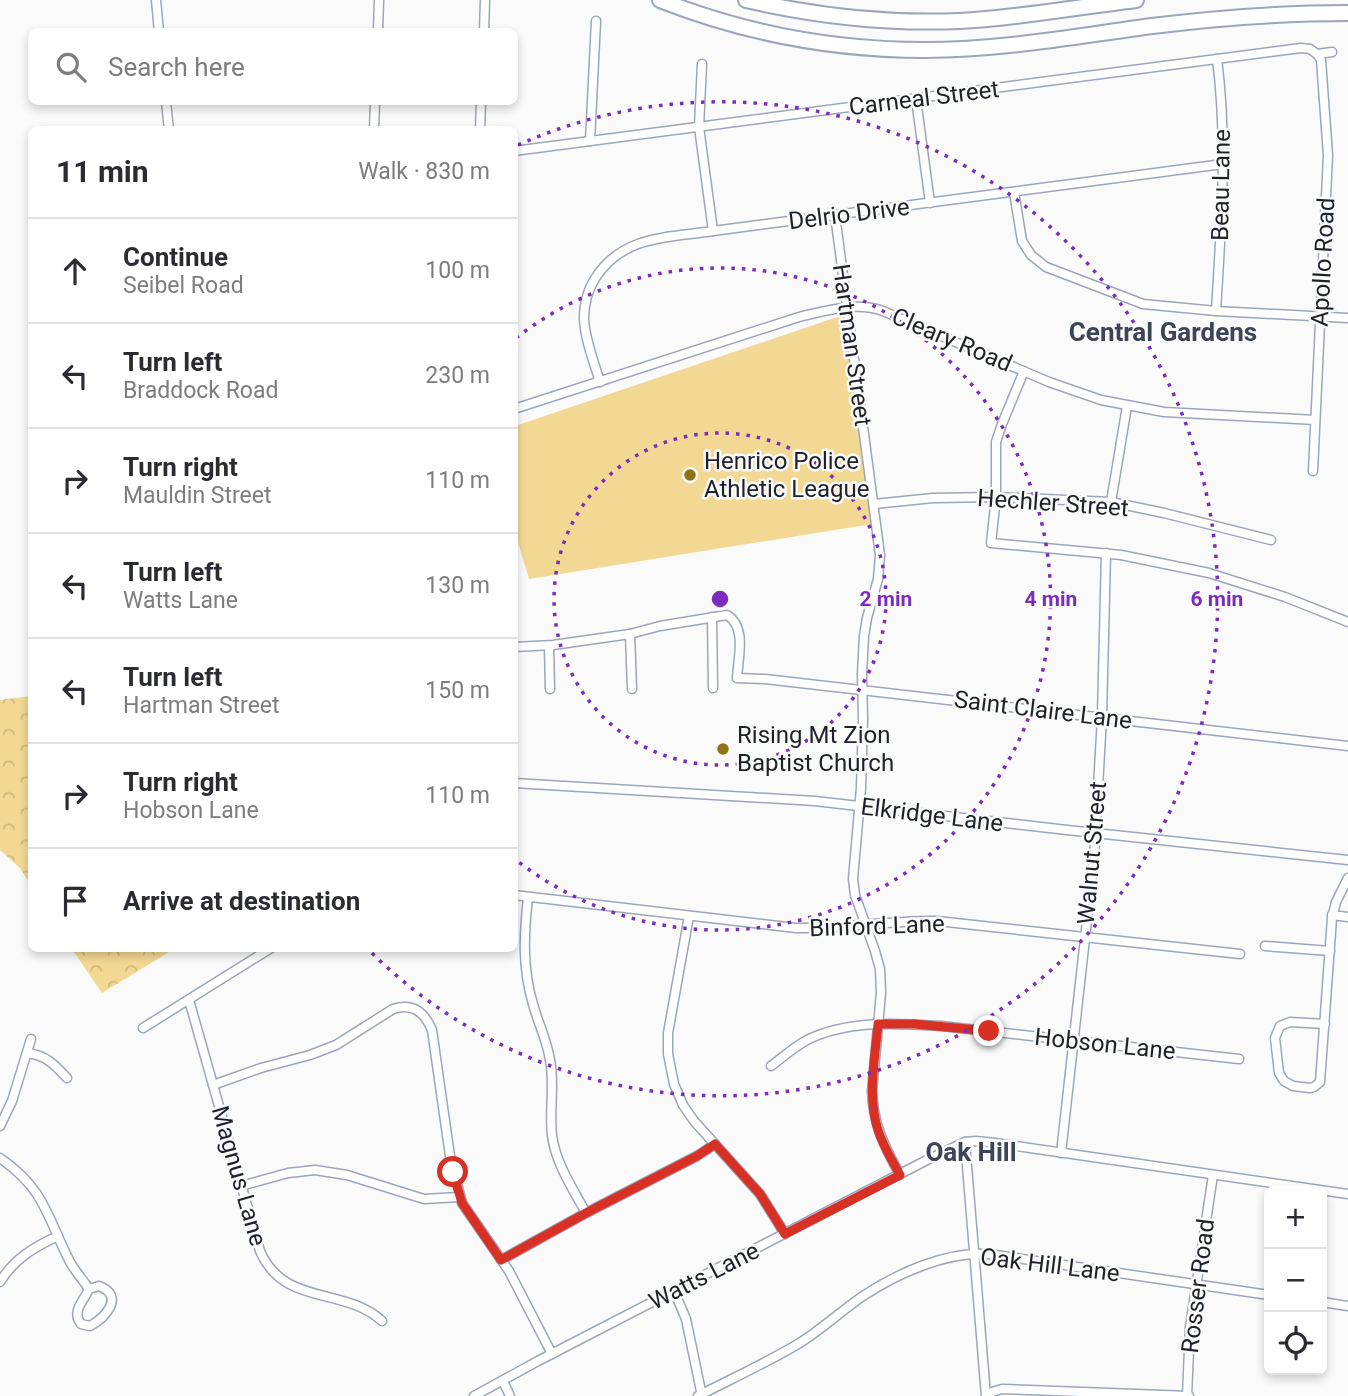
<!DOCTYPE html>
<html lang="en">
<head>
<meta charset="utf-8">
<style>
  :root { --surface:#fff; --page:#f7f7f7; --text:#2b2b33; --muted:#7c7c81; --line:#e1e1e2 }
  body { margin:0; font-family:Roboto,sans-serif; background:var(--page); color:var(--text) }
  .controls { position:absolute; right:21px; bottom:21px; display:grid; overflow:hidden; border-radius:10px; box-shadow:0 4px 10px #0003 }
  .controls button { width:63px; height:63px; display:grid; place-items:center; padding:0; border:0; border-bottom:2px solid var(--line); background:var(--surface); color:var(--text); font:35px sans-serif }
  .stop { position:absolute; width:21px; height:21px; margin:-16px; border:5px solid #d93025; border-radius:50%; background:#fff }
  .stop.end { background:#d93025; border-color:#fff; box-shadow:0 2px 7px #0008 }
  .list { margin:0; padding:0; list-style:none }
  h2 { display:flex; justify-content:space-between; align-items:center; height:91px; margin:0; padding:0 28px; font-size:30px }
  h2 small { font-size:23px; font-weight:400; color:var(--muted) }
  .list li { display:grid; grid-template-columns:46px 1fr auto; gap:21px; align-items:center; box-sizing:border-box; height:105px; padding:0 28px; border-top:2px solid var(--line) }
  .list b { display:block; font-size:26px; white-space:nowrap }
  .list p { margin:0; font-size:23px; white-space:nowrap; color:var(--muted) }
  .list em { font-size:23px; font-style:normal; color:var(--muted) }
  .icon { flex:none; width:38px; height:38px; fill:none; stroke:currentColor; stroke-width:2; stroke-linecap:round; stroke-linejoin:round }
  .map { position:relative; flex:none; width:1348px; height:1396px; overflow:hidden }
  .search { position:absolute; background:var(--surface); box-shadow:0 4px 10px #0003; left:28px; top:28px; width:490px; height:77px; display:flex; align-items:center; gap:18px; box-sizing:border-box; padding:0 24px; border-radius:10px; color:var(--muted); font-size:26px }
  .panel { position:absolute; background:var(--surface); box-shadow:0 4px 10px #0003; left:28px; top:126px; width:490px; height:826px; border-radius:10px }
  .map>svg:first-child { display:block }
</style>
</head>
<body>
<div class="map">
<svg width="1348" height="1396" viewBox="0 0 1348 1396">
  <defs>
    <pattern id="park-crowns" width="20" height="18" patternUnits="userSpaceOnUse" patternTransform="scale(1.75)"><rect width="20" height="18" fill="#f3d894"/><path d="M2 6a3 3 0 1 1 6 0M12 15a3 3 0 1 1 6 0" fill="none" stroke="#d0b980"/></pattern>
  </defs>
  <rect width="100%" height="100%" fill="#fafafa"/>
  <!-- park -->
  <g fill="url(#park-crowns)">
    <polygon points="31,696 32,696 31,886 20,868 0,850 0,700"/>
    <polygon points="72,949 174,949 102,993"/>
  </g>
  <!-- garden -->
  <polygon fill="#f3d894" points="843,315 872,524 529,579 515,532 515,426"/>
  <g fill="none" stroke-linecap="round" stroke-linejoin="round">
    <!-- minor casing -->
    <g stroke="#9ba6bb" stroke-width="11">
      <g id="minor">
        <polyline points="156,0 159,32"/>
        <polyline points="378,32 379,0"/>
        <polyline points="484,32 485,0"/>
        <polyline points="702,64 699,127 713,231"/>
        <polyline points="916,99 930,203"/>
        <polyline points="166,102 169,130"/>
        <polyline points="374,130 375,102"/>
        <polyline points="480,130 481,102"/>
        <polyline points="590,141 596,21"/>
        <polyline points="514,151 1301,48 1310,49 1317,54 1332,52"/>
        <polyline points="1014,192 1022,241 1031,255 1046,267 1143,304 1216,311 1348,318"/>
        <path d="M835 215 880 555 878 579 867 618 864 636 862 674 863 719 861 788 853 879 855 895 875 951 880 969 881 993 872 1091C873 1124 884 1146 900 1175"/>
        <path d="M1216 311C1221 227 1228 143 1217 59"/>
        <polyline points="1024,371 1002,424 996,442 996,497 991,543 1121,555 1209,573 1285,597 1348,622"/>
        <path d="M600 382C594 362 585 340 584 319 584 305 588 289 596 277 624 235 667 238 713 231L1223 164"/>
        <path d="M514 409 799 317C825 311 857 301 883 311L1049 382 1101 400 1164 412 1315 420"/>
        <polyline points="1313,471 1328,155 1321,60 1317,54"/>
        <polyline points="1111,502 1127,406"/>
        <polyline points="874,504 933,498 996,497 1111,502 1164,513 1271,540"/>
        <polyline points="712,617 713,688"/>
        <polyline points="630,634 632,689"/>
        <polyline points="549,646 550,689"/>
        <path d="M514 647 553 645 630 634 660 626 727 615C747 627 738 658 737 678L765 679 1348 746"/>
        <polyline points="514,783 815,801 1067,830 1348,860"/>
        <path d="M514 895 796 928C843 929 890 920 937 921L1240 954"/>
        <path d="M528 897C524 933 522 968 533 1004 538 1023 547 1040 550 1060 555 1085 549 1110 552 1135 555 1162 573 1189 586 1213"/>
        <polyline points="1332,915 1348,917"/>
        <polyline points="689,916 668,1033 668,1054 674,1084 683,1105 694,1121 760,1194 785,1234"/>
        <polyline points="1265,946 1330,951"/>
        <path d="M189 1000 260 1251C284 1307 344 1286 382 1321"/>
        <polyline points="1325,1024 1290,1022 1280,1026 1275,1038 1279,1073 1284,1081 1293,1086 1310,1088 1314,1087 1320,1082 1332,918 1336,902 1348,878"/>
        <polyline points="143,1028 271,948"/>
        <path d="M27 1053C46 1055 55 1065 67 1078"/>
        <path d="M771 1066C783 1057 794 1047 807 1040 847 1020 897 1023 941 1026L1239 1059"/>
        <path d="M213 1085 261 1068 310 1055 336 1045 393 1009C412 1003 424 1011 432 1030L450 1156 462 1203 509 1271 552 1354"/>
        <polyline points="0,1126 12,1101 31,1039"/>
        <polyline points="965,1142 986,1396"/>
        <polyline points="1061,1153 1094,858 1102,717 1106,553"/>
        <path d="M0 1158C45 1189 47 1217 70 1262 75 1271 83 1280 89 1289"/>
        <polyline points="241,1186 288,1173 315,1170 347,1175 424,1199 459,1197"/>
        <polyline points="501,1260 586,1213 697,1156 715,1144"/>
        <path d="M0 1282C14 1259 34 1247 58 1236"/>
        <path d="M99 1286C125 1296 106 1317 90 1326L81 1324C71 1311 84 1301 89 1289Z"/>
        <polyline points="674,1291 686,1319 702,1396"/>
        <polyline points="1322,1302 1348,1306"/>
        <polyline points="503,1381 510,1396"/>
        <polyline points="474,1396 538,1361 927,1160 965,1142 976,1141 995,1143 1348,1194"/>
        <path d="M698 1396C731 1379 766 1363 798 1344 821 1330 841 1311 863 1296 898 1273 947 1251 989 1254L1269 1295"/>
        <polyline points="988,1396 992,1392 1002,1389 1189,1396"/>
        <polyline points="1187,1396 1190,1327 1213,1175"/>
      </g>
    </g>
    <!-- motorway casing -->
    <g stroke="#9ba6bb" stroke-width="18">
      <g id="motorway">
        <path d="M660 0C744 33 835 50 925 50 1001 50 1077 36 1152 26 1217 18 1283 13 1348 13"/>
        <path d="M746 0C816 16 887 24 959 21 1018 18 1077 7 1136 0"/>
      </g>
    </g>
    <!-- minor -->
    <use href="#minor" stroke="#fff" stroke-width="8"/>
    <!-- motorway -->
    <use href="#motorway" stroke="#fff" stroke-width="14"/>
  </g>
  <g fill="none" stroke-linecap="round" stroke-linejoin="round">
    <!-- route -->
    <path stroke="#d93025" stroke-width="9" d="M453 1172 462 1203 501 1260 586 1213 697 1156 715 1144 760 1194 785 1234 900 1175C892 1160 883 1146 878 1130 867 1096 875 1059 878 1024H914L989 1031"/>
  </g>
  <!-- distance rings -->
  <g fill="none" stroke="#7b2cbf" stroke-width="3.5" stroke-dasharray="3.5 7">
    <circle cx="720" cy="599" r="166"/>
    <path d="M516 338A331 331 0 1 1 516 860"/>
    <path d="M518 145A497 497 0 1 1 369 950"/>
  </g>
  <!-- markers -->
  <g fill="#8f7116" stroke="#fafafa" stroke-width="2.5">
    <circle cx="690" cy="475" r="7"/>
    <circle cx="723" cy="749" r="7"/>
  </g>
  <g text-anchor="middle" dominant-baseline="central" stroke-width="5" stroke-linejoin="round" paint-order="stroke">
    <!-- street labels -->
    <g font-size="24" fill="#1d2129" stroke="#fafafa">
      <text transform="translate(924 98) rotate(-7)">Carneal Street</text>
      <text transform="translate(1221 185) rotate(-89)">Beau Lane</text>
      <text transform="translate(849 214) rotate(-7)">Delrio Drive</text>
      <text transform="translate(1323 262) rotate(-87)">Apollo Road</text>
      <text transform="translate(952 340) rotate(23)">Cleary Road</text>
      <text transform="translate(852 345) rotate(82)">Hartman Street</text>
      <text transform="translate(1053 503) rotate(4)">Hechler Street</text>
      <text transform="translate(1043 710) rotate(7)">Saint Claire Lane</text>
      <text transform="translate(932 815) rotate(7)">Elkridge Lane</text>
      <text transform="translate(1092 853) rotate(-85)">Walnut Street</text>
      <text transform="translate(877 926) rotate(-2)">Binford Lane</text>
      <text transform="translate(1105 1044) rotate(6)">Hobson Lane</text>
      <text transform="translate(239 1176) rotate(74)">Magnus Lane</text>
      <text transform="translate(1050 1265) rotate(7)">Oak Hill Lane</text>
      <text transform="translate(704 1276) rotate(-27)">Watts Lane</text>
      <text transform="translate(1198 1286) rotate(-83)">Rosser Road</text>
    </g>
    <!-- poi labels -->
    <g font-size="24" fill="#1d2129" stroke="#fafafa" text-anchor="start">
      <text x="704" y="461">Henrico Police<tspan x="704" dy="28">Athletic League</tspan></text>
      <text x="737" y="735">Rising Mt Zion<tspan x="737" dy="28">Baptist Church</tspan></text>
    </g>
    <!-- neighbourhood labels -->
    <g font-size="26" font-weight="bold" fill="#3c4457" stroke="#fafafa">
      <text x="1163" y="332">Central Gardens</text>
      <text x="971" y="1152">Oak Hill</text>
    </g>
  </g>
  <circle cx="720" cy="599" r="10" fill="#7b2cbf" stroke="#fafafa" stroke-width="3.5"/>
  <g font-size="21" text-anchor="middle" font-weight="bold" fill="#7b2cbf" stroke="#fafafa" stroke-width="5" stroke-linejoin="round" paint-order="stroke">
    <text x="886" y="606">2 min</text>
    <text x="1051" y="606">4 min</text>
    <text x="1217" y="606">6 min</text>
  </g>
</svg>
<div class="controls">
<button>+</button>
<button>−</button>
<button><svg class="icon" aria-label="locate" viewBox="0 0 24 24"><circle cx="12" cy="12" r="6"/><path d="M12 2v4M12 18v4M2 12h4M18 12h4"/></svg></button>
</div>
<div class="stop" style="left:453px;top:1172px"></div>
<div class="stop end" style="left:989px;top:1031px"></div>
<div class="search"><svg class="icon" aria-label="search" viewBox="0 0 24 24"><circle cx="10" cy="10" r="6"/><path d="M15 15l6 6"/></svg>Search here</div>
<section class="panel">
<h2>11 min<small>Walk · 830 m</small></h2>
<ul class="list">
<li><svg class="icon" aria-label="ahead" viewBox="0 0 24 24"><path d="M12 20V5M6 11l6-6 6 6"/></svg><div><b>Continue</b><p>Seibel Road</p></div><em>100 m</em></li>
<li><svg class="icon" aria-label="left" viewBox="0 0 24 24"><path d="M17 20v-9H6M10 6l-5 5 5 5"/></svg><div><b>Turn left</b><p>Braddock Road</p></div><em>230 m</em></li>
<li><svg class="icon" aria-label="right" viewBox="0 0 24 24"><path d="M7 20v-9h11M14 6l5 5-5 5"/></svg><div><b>Turn right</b><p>Mauldin Street</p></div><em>110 m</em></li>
<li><svg class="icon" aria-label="left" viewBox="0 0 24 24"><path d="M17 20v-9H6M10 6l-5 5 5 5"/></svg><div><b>Turn left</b><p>Watts Lane</p></div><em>130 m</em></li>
<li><svg class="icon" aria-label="left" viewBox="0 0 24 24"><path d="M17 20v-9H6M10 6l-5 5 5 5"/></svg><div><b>Turn left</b><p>Hartman Street</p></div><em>150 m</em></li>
<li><svg class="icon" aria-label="right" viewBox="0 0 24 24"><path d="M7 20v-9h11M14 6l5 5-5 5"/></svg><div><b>Turn right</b><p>Hobson Lane</p></div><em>110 m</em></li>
<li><svg class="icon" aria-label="arrive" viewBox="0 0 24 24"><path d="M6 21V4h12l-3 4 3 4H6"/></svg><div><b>Arrive at destination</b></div></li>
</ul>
</section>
</div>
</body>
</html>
